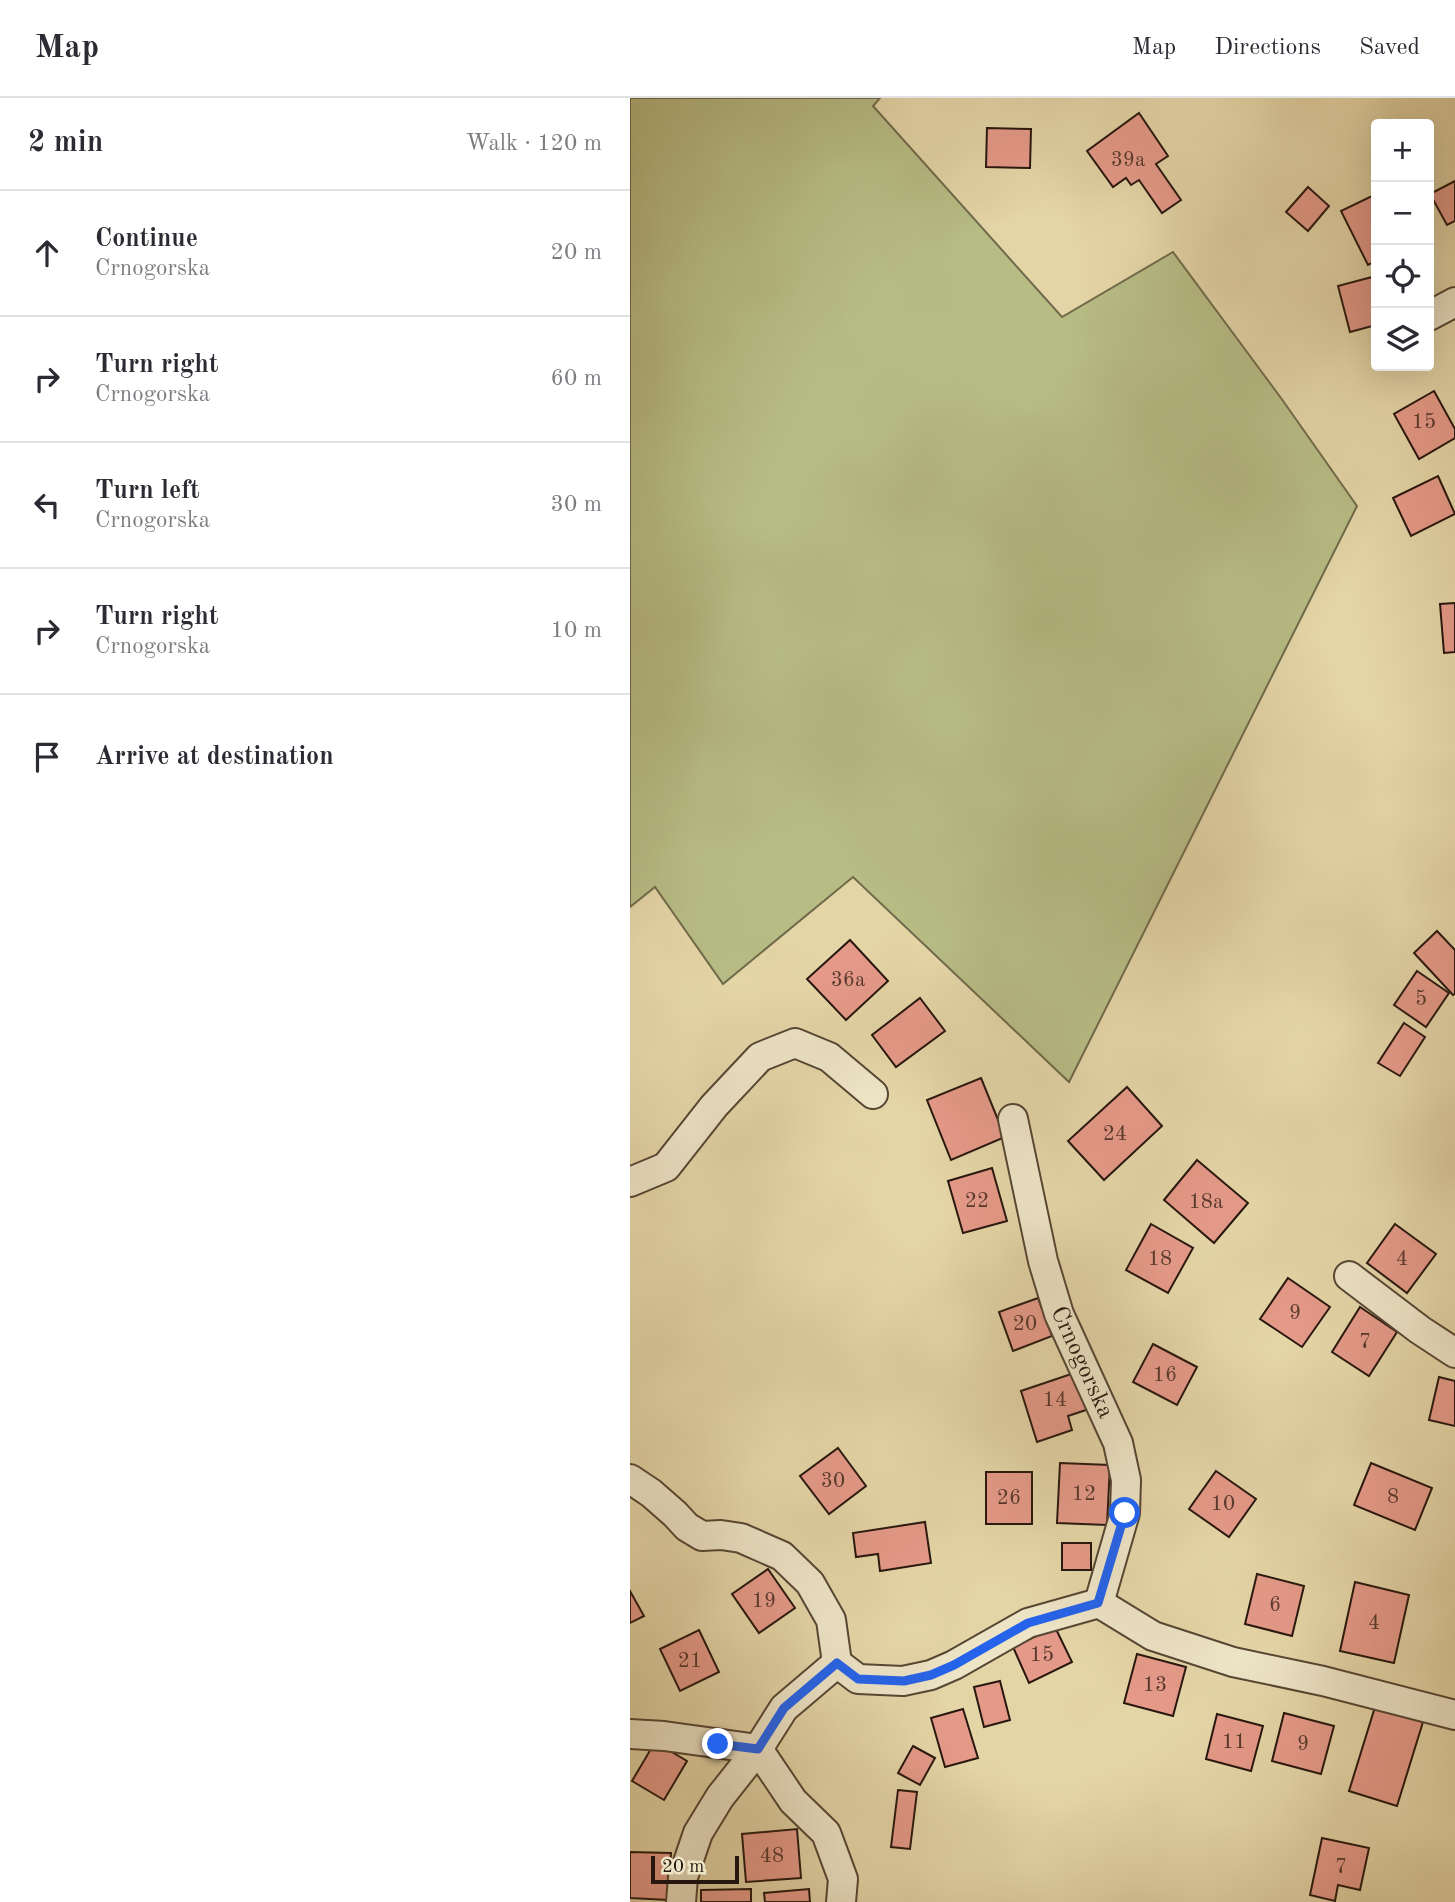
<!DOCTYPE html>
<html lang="en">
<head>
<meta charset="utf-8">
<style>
  :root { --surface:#fff; --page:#f2f2f3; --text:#2b2b33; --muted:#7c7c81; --line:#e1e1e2 }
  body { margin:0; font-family:"Old Standard TT",serif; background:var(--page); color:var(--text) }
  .controls { position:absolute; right:21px; top:21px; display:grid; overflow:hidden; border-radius:7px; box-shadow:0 7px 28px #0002 }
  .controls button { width:63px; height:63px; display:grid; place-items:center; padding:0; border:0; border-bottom:2px solid var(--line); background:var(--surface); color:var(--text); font:35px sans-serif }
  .scale { position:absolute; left:21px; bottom:18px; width:88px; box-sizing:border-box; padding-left:7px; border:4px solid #28170e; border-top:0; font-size:19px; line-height:24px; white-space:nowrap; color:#28170e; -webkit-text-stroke:5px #ede4c6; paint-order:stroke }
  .stop { position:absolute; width:21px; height:21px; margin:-16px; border:5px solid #2563eb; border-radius:50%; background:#fff }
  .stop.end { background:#2563eb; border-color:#fff; box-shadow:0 2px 7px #0008 }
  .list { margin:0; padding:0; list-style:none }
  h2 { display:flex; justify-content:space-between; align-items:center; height:91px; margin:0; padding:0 28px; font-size:30px }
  h2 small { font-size:23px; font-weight:400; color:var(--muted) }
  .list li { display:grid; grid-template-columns:46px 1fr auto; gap:21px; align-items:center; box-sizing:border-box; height:126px; padding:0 28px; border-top:2px solid var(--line) }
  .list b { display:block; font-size:26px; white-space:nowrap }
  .list p { margin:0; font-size:23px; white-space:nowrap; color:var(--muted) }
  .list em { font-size:23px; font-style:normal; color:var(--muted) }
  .icon { flex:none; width:38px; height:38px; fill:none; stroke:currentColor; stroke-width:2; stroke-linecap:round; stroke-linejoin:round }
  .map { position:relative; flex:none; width:825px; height:1804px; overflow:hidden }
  header { display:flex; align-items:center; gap:42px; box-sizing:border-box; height:98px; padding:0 35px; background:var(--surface); border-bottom:2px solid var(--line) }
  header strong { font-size:33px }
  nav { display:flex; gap:38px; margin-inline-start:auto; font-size:24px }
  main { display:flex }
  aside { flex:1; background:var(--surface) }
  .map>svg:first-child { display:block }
</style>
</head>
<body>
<header>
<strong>Map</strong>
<nav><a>Map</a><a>Directions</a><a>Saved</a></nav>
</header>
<main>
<aside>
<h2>2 min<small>Walk · 120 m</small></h2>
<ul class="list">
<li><svg class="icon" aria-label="ahead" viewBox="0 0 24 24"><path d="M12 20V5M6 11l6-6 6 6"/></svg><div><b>Continue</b><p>Crnogorska</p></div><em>20 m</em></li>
<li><svg class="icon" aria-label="right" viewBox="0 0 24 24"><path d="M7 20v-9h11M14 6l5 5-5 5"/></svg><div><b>Turn right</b><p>Crnogorska</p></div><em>60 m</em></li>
<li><svg class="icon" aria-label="left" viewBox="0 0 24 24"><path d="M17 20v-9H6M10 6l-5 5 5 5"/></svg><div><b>Turn left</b><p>Crnogorska</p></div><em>30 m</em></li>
<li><svg class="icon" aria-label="right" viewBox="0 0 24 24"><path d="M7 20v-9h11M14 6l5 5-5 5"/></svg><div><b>Turn right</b><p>Crnogorska</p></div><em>10 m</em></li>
<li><svg class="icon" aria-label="arrive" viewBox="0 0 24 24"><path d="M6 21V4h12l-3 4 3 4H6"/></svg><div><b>Arrive at destination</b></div></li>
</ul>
</aside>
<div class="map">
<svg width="825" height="1804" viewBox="0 0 825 1804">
  <rect width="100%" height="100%" fill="#e4d5a7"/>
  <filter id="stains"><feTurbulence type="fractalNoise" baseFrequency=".00286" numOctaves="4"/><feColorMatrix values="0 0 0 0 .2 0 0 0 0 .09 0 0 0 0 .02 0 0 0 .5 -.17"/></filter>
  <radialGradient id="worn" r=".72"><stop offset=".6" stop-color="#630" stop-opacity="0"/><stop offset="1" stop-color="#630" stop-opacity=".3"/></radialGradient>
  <!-- green -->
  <polygon fill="#b7bc85" stroke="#706a4a" stroke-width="2" points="0,0 250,0 243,8 432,219 543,154 651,300 727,408 439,984 223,779 93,886 25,789 0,809"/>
  <!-- building -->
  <g fill="#e59a89" stroke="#28170e" stroke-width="2">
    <polygon points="509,15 538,58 526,66 551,102 532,115 509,82 501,87 496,80 483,89 457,53"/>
    <polygon points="357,30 401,31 400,70 356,69"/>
    <polygon points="825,83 825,123 817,127 800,96"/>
    <polygon points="678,89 699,108 678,133 656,114"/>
    <polygon points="744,97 746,101 746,163 738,167 711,113"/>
    <polygon points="742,179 746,195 746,227 720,234 708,188"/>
    <polygon points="804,293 825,331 825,340 789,361 764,316"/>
    <polygon points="808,378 825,416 781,438 763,400"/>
    <polygon points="825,505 825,554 814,555 810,506"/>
    <polygon points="807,833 825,852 825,896 823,897 784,855"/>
    <polygon points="220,842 258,883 216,922 177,881"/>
    <polygon points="787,873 819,895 796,929 764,907"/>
    <polygon points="290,900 315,933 266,969 242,937"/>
    <polygon points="774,925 795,939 770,978 748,965"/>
    <polygon points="351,980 375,1039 321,1062 297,1002"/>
    <polygon points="497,989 532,1028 474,1082 438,1043"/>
    <polygon points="567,1062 618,1105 584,1145 534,1102"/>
    <polygon points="362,1070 377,1123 333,1135 318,1083"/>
    <polygon points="521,1126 563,1150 538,1195 496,1172"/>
    <polygon points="765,1126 806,1156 777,1195 737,1165"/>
    <polygon points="658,1180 700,1209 672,1249 630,1221"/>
    <polygon points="408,1200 422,1238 383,1253 369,1214"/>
    <polygon points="730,1209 767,1234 739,1278 702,1254"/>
    <polygon points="523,1246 567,1269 547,1307 503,1284"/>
    <polygon points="447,1274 459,1311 438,1318 442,1332 407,1344 391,1293"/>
    <polygon points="809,1279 825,1283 825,1328 799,1322"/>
    <polygon points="208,1350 236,1388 199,1416 170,1378"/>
    <polygon points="430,1365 480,1367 477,1427 427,1425"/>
    <polygon points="741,1365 802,1390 785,1432 724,1407"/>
    <polygon points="586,1373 626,1401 599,1439 559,1411"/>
    <rect x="356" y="1374" width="46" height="52"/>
    <polygon points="295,1424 301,1465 250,1473 248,1456 226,1459 223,1435"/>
    <rect x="432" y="1445" width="29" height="27"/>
    <polygon points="138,1471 165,1510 129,1535 102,1496"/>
    <polygon points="627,1476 674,1488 662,1538 615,1526"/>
    <polygon points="725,1484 779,1497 764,1565 710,1553"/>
    <polygon points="0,1493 14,1518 0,1525"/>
    <polygon points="425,1529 442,1564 399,1585 383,1549"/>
    <polygon points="69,1532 89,1574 50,1593 30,1551"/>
    <polygon points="507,1556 556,1569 543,1618 494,1605"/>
    <polygon points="370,1583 380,1622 354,1629 344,1589"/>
    <polygon points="745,1609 793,1624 767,1708 719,1693"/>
    <polygon points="333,1611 348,1660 315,1669 301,1620"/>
    <polygon points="654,1615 704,1628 691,1676 642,1663"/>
    <polygon points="587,1616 633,1628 621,1673 576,1661"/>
    <polygon points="25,1644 57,1663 34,1702 2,1683"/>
    <polygon points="283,1648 305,1660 290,1687 268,1675"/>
    <polygon points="268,1692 287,1694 280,1751 261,1749"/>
    <polygon points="167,1731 171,1780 116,1784 112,1736"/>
    <polygon points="692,1740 739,1750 730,1792 708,1787 705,1803 680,1797"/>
    <polygon points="0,1754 41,1755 38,1802 0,1800"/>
    <polygon points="121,1791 121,1804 71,1804 71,1792"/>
    <polygon points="179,1791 180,1804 135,1804 134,1795"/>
  </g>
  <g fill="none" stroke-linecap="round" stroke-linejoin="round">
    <!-- street casing -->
    <g stroke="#574634" stroke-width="32">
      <g id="street">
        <polyline points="799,218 825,204"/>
        <path id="s1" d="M383 1021 413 1163 429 1216 488 1345 496 1382 495 1415 469 1505"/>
        <polyline points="0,1084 36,1069 84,1008 130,959 165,945 199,959 243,996"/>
        <polyline points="719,1178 790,1232 825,1255"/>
        <polyline points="0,1381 21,1395 45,1416 57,1429 72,1438 91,1437 111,1440 152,1458 180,1485 201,1522 207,1565 228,1581 273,1583 301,1577 324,1567 398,1525 469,1505 523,1538 603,1564 693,1583 825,1617"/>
        <polyline points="0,1636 34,1638 128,1651"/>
        <polyline points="128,1651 163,1703 196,1735 213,1781 211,1804"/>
        <polyline points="51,1804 53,1779 68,1735 90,1699 128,1651 154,1610 207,1565"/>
      </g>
    </g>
    <!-- street -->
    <use href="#street" stroke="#ede4c6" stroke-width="28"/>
  </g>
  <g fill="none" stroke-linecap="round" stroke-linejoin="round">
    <!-- route -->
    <polyline stroke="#2563eb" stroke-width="9" points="88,1646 128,1651 154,1610 207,1565 228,1581 274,1583 301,1577 324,1567 398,1525 468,1505 495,1415"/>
  </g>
  <g text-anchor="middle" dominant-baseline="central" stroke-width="6" stroke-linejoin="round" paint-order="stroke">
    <!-- number labels -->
    <g font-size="21" fill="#57382d">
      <text x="498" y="62">39a</text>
      <text x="794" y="324">15</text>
      <text x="218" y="882">36a</text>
      <text x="791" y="901">5</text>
      <text x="485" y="1036">24</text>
      <text x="347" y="1103">22</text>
      <text x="576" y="1104">18a</text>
      <text x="530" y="1161">18</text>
      <text x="772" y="1161">4</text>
      <text x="665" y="1215">9</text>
      <text x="395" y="1226">20</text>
      <text x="735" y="1244">7</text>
      <text x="535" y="1277">16</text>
      <text x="425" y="1302">14</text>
      <text x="203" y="1383">30</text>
      <text x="454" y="1396">12</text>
      <text x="763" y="1399">8</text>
      <text x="379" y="1400">26</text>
      <text x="593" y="1406">10</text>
      <text x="134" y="1503">19</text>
      <text x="645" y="1507">6</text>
      <text x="744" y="1525">4</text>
      <text x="412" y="1557">15</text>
      <text x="60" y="1563">21</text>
      <text x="525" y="1587">13</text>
      <text x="604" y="1644">11</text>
      <text x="673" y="1646">9</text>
      <text x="142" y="1758">48</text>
      <text x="711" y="1769">7</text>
    </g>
    <!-- street labels -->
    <g font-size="24" fill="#28170e" stroke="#ede4c6">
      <text stroke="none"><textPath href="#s1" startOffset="254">Crnogorska</textPath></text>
    </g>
  </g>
  <rect width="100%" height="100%" filter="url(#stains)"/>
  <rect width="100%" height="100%" fill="url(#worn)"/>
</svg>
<div class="controls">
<button>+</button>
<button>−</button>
<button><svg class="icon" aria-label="locate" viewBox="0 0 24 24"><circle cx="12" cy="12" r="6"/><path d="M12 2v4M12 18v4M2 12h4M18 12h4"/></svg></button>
<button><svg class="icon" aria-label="layers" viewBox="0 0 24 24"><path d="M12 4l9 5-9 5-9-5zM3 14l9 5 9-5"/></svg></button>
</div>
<div class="scale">20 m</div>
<div class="stop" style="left:495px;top:1415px"></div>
<div class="stop end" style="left:88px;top:1646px"></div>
</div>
</main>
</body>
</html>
